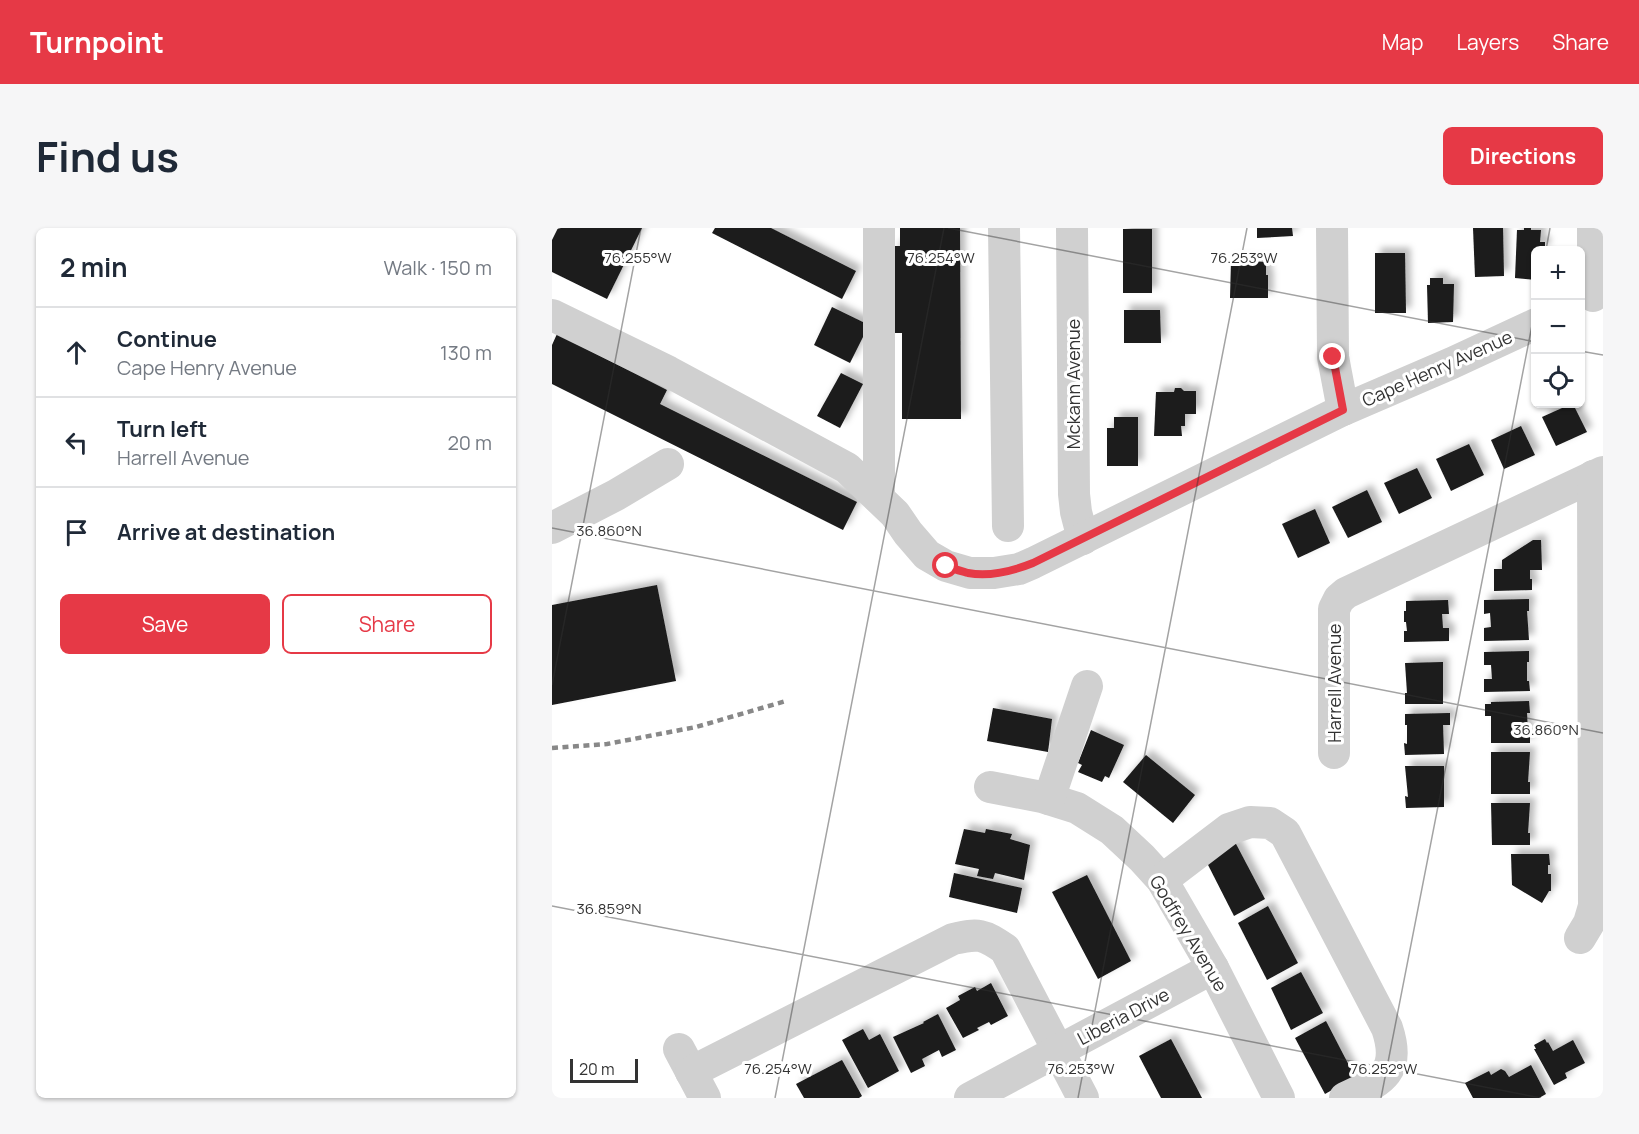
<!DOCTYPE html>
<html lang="en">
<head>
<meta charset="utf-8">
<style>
  :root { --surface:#fff; --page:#f6f6f7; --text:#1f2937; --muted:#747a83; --line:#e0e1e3; --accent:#e63946 }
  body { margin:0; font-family:Manrope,sans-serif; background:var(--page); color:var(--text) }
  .controls { position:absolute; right:18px; top:18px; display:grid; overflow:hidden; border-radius:9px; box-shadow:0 2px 4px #0004 }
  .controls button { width:54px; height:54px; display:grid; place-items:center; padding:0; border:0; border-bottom:2px solid var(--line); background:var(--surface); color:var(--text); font:30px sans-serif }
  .scale { position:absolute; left:18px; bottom:15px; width:68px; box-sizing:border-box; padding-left:6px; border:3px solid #333; border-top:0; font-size:16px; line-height:21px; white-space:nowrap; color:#333; -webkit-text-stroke:4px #fff; paint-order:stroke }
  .stop { position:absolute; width:18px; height:18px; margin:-14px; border:4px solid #e63946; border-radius:50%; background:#fff }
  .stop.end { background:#e63946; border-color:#fff; box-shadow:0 2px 6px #0008 }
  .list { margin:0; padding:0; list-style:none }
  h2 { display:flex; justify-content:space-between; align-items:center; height:78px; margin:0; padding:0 24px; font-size:26px }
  h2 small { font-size:20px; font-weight:400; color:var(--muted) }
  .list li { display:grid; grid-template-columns:39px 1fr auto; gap:18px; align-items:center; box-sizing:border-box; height:90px; padding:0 24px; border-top:2px solid var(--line) }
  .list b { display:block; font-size:22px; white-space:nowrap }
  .list p { margin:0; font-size:20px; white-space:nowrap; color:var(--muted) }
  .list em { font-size:20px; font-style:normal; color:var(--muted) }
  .actions { display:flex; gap:12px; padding:18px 24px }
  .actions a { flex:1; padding:14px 0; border:2px solid var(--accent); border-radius:9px; text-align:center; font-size:21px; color:var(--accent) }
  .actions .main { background:var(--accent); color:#fff }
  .icon { flex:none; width:33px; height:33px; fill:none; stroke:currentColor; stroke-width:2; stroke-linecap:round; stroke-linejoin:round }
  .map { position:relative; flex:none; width:1051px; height:870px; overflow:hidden; border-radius:9px }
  header { display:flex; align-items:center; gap:36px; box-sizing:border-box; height:84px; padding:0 30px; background:var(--accent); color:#fff }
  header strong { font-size:28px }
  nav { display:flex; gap:33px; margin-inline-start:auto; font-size:21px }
  .intro { display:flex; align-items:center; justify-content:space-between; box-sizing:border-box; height:144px; padding:0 36px }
  h1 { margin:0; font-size:42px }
  .button { padding:15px 27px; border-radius:9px; background:var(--accent); color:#fff; font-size:21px; font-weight:700 }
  main { display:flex; gap:36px; padding:0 36px }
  aside { flex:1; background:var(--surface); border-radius:9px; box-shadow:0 2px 4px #0004 }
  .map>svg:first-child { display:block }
</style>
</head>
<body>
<header>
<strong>Turnpoint</strong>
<nav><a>Map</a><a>Layers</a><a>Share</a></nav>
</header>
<div class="intro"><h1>Find us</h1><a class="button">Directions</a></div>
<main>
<aside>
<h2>2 min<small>Walk · 150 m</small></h2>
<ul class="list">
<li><svg class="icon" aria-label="ahead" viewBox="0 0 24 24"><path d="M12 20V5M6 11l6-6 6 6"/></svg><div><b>Continue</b><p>Cape Henry Avenue</p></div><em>130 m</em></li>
<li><svg class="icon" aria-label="left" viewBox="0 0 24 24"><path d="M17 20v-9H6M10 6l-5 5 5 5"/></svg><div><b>Turn left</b><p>Harrell Avenue</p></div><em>20 m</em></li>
<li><svg class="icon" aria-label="arrive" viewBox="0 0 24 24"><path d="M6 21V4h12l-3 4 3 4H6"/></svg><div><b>Arrive at destination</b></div></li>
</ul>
<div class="actions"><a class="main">Save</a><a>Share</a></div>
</aside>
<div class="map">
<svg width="1051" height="870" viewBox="0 0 1051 870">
  <defs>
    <filter id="shadow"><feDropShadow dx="5.5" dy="-5.5" stdDeviation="3" flood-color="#0004"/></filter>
  </defs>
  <rect width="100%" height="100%" fill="#fff"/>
  <!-- building -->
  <g fill="#1a1a1a" filter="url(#shadow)">
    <polygon points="6,0 90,0 55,71 0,44 0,12"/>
    <polygon points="163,0 219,0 304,43 290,71 160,5"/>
    <polygon points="348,0 408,0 409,191 350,191 350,105 342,105 342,18 348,18"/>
    <polygon points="705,0 740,0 741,8 705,10"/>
    <polygon points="921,0 951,0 952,48 923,49"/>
    <polygon points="972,0 979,0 979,2 989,2 988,14 993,14 993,22 984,22 984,52 963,50 965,2 972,2"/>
    <rect x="571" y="1" width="29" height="64"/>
    <polygon points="823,25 853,25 854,85 823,85"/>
    <polygon points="679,33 714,34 714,47 716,47 716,70 678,70"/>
    <polygon points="878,50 891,50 891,56 902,56 901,94 876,95 875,57 878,57"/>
    <polygon points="280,79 317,97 298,135 262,117"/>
    <polygon points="572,82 608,82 609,115 572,115"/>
    <polygon points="5,106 115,162 108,176 305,274 291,302 0,156 0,117"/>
    <polygon points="289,145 311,156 288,200 265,188"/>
    <polygon points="623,160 629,160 632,163 644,163 644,186 633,186 633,198 629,198 630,208 602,208 604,164 622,164"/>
    <polygon points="1019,176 1021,176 1035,204 1004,218 990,189"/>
    <polygon points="562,189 586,189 586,238 555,238 555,200 562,200"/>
    <polygon points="969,198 983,227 952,241 939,212"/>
    <polygon points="917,216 932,247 899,263 884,231"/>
    <polygon points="865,240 880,270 847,286 832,255"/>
    <polygon points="815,262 830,294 796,310 780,279"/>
    <polygon points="763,281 778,315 746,330 730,296"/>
    <polygon points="981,312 989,312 990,342 978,342 978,351 980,351 980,362 942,363 942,341 950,341 950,332"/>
    <polygon points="105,357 124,453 0,477 0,377"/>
    <polygon points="977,371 977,383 975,383 977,412 932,413 932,400 939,399 938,385 932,386 932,372"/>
    <polygon points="896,372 897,386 890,386 891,400 897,400 897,413 852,414 852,403 855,403 854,394 852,394 852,383 854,383 854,373"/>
    <polygon points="977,423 977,434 975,434 975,453 977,453 978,463 932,464 932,451 940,451 939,437 932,437 932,424"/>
    <polygon points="891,434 891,476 853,476 853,465 855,465 853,435"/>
    <polygon points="977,473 978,485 975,485 976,504 978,503 978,515 939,515 939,488 933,488 933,476 939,476 939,474"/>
    <polygon points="441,480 500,491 496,524 435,513"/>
    <polygon points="898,485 898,497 891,497 892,526 853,527 852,515 855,516 855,497 853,497 853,486"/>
    <polygon points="539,502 572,517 557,550 553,548 550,554 526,544 530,537 526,535"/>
    <polygon points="939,524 978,524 976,554 978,554 978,566 939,566"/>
    <polygon points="594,527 643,567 621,595 571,554"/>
    <polygon points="853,538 892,538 892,579 854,580 853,568 856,569"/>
    <polygon points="939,575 978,575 976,605 978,605 978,617 940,617"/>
    <polygon points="412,601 433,605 434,601 460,606 458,611 478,617 472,652 443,645 441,651 425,648 427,641 403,636"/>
    <polygon points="683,614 713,671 682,688 653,631"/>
    <polygon points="959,626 997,626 998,637 996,637 996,646 999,646 999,663 997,663 990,675 960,657"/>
    <polygon points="402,645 470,660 465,685 397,669"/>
    <polygon points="535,647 579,733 546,751 500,664"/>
    <polygon points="716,678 746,735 715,752 686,695"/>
    <polygon points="749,744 771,785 739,802 719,760"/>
    <polygon points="439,755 456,788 439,797 437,794 425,800 427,802 411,810 394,780 408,772 406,768 423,759 425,763"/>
    <polygon points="386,786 404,822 390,829 387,822 370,831 373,838 359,845 341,809 372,795 371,794"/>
    <polygon points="774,793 803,849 773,866 743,810"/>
    <polygon points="311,801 317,812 328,806 347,843 316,860 290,812"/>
    <polygon points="619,811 650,870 609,870 587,828"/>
    <polygon points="993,811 995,815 996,814 1001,823 1021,812 1033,835 1013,845 1015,850 1002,857 982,821 984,821 982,817"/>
    <polygon points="290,832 310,868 307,870 252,870 244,856"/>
    <polygon points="979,837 994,866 987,870 921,870 913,855 937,843 939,847 949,841 953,843 957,849"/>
  </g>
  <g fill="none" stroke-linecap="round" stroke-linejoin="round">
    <!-- minor -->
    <g stroke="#d0d0d0" stroke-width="32">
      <polyline points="452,0 456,298"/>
      <polyline points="520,0 522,266 524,284 531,311"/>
      <polyline points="780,0 781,129 791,182"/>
      <polyline points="1041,68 1041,0"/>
      <polyline points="0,87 117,144 295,240 343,286 356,305 375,327 394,338 418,345 442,345 467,341 481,335 791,182 900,135 984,96"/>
      <polyline points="327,270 327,0"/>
      <polyline points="0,300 64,267 116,236"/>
      <polyline points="782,525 782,381 787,371 794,365 1051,244"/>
      <polyline points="438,559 490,569 525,580 560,602 590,630 610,652 661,740 727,870"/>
      <polyline points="497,571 535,458"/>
      <path d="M610 652 677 601 698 594 718 595 733 605 835 800C850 845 829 853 793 870"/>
      <polyline points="1028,710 1037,695 1042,678 1041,248"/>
      <polyline points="127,821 153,870"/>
      <path d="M139 844 401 711C427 705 431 706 453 721L531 870"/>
      <polyline points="418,870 661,740"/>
    </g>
    <!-- rail -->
    <polyline stroke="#888" stroke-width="4.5" stroke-dasharray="6 4.5" stroke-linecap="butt" points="0,520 55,516 144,499 234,473"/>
  </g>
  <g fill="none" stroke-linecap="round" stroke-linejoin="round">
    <!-- route -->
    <path stroke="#e63946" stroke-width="8" d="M394 338C401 341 409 343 416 345 438 349 461 343 481 335L791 182 781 129"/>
  </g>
  <!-- ticks -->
  <path fill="none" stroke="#333" stroke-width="1.5" stroke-opacity="0.45" d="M396 0 984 114M994 22 998 0M1028 123 1051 127M0 300 1051 505M0 457 89 0M0 678 989 870M223 870 392 0M526 870 695 0M829 870 984 77"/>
  <g text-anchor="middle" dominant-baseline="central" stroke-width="6" stroke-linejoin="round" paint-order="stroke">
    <!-- street labels -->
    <g font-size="18" fill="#333" stroke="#fff">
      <text transform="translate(885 140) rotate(-24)">Cape Henry Avenue</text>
      <text transform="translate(521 156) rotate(-90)">Mckann Avenue</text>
      <text transform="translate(782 455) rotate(-90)">Harrell Avenue</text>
      <text transform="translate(637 705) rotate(59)">Godfrey Avenue</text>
      <text transform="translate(571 788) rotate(-28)">Liberia Drive</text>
    </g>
  </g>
  <g font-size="15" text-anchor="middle" fill="#333" stroke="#fff" stroke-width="6" stroke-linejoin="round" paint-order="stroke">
    <text x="86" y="35">76.255°W</text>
    <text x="389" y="35">76.254°W</text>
    <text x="692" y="35">76.253°W</text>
    <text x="57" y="308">36.860°N</text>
    <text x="994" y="507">36.860°N</text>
    <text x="57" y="686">36.859°N</text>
    <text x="226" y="846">76.254°W</text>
    <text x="529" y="846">76.253°W</text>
    <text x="832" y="846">76.252°W</text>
  </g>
</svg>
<div class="controls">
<button>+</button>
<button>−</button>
<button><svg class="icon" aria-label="locate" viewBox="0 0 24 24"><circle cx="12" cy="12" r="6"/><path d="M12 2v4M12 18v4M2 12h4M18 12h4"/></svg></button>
</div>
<div class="scale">20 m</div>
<div class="stop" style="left:394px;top:338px"></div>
<div class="stop end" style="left:781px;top:129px"></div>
</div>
</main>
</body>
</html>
